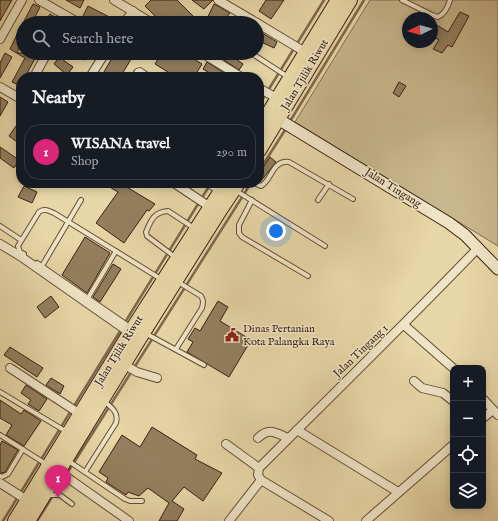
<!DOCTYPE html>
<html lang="en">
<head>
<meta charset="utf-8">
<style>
  :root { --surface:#171b24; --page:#242831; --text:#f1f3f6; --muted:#9ea1a6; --line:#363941; --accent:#db2777 }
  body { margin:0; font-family:"IM FELL English",serif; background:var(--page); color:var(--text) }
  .controls { position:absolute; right:12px; bottom:12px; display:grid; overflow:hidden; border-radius:8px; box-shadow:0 2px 10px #0003 }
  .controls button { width:36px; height:36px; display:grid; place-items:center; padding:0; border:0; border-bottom:1px solid var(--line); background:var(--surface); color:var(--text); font:20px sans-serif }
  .compass { position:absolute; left:402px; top:12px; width:36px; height:36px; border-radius:50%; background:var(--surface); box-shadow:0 2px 10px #0003; rotate:265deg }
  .you { position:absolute; left:276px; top:231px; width:14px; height:14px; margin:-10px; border:3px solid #fff; border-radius:50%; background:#1a73e8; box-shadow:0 0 0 6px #1a73e833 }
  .badge { display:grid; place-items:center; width:26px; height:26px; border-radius:50%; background:var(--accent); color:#fff; font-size:13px; font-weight:700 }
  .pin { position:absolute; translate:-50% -33px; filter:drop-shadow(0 1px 2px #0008) }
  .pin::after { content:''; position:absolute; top:21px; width:14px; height:12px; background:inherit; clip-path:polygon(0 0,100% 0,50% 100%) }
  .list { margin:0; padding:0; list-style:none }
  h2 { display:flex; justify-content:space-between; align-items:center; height:52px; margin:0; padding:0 16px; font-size:17px }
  h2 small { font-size:13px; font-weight:400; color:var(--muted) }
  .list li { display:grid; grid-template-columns:26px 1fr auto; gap:12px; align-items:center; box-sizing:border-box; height:56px; margin:0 8px 8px; padding:0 8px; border:1px solid var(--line); border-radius:16px }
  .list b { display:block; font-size:15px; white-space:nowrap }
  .list p { margin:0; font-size:13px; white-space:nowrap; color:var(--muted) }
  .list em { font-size:13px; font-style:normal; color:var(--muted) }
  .icon { flex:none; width:22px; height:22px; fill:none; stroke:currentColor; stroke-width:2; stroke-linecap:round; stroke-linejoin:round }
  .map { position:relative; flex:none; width:498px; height:521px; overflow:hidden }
  .search { position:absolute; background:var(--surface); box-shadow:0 2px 10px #0003; left:16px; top:16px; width:248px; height:44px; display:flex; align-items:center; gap:10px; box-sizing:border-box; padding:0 14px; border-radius:22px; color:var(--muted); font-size:15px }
  .panel { position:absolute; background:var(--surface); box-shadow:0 2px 10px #0003; left:16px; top:72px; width:248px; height:116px; border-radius:16px }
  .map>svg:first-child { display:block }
</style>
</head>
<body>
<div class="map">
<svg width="498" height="521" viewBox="0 0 498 521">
  <rect width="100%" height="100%" fill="#e7d6a7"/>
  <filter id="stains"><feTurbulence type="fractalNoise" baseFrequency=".005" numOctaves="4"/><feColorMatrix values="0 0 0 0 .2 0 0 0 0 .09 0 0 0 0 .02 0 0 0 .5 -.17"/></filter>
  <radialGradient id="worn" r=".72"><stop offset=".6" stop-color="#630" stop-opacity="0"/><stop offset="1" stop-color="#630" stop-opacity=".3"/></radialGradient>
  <!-- green -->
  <path fill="#c9b78e" stroke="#806c50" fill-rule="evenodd" d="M370 0H498V246L295 122ZM408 18H432V42H408Z"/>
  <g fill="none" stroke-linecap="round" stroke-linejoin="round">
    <!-- stream -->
    <g stroke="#7d684c" stroke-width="2.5">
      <polyline points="259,105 324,0"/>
      <polyline points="289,123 364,0"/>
      <polyline points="259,171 287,127"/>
      <polyline points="124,324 211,183"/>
      <polyline points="3,521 122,328"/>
      <polyline points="37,521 251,183"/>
    </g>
  </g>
  <!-- building -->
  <g fill="#937f5f" stroke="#372011">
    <polygon points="0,0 12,0 0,21"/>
    <polygon points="66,0 84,0 80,8"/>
    <polygon points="151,0 177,0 195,18 190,23 184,18 180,23 162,23 145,6"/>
    <polygon points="192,0 213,0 204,9"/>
    <polygon points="266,0 284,0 271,19 259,11"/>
    <polygon points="33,4 40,7 32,23 23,23"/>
    <polygon points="214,4 230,13 222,23 205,23"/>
    <polygon points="88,6 119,22 119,23 91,23 82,18"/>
    <polygon points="460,12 469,16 452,47 448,45 442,53 433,49 439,40 432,36 432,31 435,24 448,32"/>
    <polygon points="50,14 58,19 56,23 44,23"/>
    <polygon points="23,22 23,41 17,53 38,53 25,77 21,77 21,86 12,82 25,58 10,49"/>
    <polygon points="257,30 277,42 274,48 257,40"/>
    <polygon points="5,53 12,57 0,78 0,63"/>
    <polygon points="69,53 88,53 84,60"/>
    <polygon points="115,53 135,53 120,77 101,77"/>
    <polygon points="162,53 184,53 202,64 194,77 176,77 155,64"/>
    <polygon points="220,53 236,53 233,57 243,64 239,70 218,56"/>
    <polygon points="59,57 73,67 67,75 54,64"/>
    <polygon points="207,62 231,77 216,77 203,69"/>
    <polygon points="399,82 406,86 399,97 393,93"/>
    <polygon points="0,97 8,102 0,116"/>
    <polygon points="21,119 21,145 9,136"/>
    <polygon points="0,147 19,160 14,168 0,158"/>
    <polygon points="270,157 276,162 260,182 259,181 259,174"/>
    <polygon points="103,183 120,183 155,204 149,211 147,210 124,243 96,223 118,192"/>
    <polygon points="24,186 37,192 32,203 18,197"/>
    <polygon points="85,237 110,253 87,293 62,275"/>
    <polygon points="113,264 121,269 100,302 93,297"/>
    <polygon points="51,296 59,307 45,318 37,307"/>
    <polygon points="218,301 228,307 220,321 251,340 229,377 187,352 193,342 188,339 195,328 200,331"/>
    <polygon points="10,347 43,368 37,377 4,355"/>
    <polygon points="51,378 64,386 60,394 46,385"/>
    <polygon points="26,385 47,399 39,411 28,404 31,400 21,393"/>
    <polygon points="0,400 21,414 24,410 41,421 24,446 6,435 12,425 0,418"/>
    <polygon points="152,427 197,455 195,459 222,473 203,501 184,487 172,501 184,509 177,521 159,521 169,503 148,488 139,496 128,492 126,495 106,482 108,478 99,472 122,435 140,447"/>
    <polygon points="2,441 18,450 5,472 2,473 0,473 0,445"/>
  </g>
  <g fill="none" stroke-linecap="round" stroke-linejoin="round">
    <!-- lane casing -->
    <g stroke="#634e36" stroke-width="6">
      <g id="lane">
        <path d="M402 0 432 15 438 17C445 14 448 7 450 0"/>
        <polyline points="251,53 288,77"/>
        <polyline points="133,77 137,71 140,70 150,77"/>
        <polyline points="204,183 218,191"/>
        <path d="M254 183 261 186C272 180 272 160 289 162L353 199"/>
        <polyline points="235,190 325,246"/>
        <polyline points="252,200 239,225 239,233 242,237 308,276"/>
        <polyline points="318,200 329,184"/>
        <polyline points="0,226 21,240"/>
        <path d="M24 254 20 252 18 246 39 212C44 208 49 211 54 213L161 279"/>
        <path d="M175 257 147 236 146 232C151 220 154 212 168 211L194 228"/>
        <polyline points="37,263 130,327"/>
        <polyline points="42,266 81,200"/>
        <polyline points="88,298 116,251"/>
        <polyline points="145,333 204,365"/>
        <path d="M176 349 202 308C203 303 204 301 201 296L178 282"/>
        <polyline points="0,392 67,432"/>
        <polyline points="0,435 46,464"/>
        <polyline points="67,460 125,499 130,501 142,501"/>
        <path d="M85 472 116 423C119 412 111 407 104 401"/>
        <polyline points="0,476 2,477 8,474 23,449"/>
        <polyline points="47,495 60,495 72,504"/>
      </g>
    </g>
    <!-- street casing -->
    <g stroke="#634e36" stroke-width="10">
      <g id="street">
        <polyline points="39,0 79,23"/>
        <polyline points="114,0 152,23"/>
        <polyline points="218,0 257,23"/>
        <polyline points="124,23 133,11"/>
        <polyline points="257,23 305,52"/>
        <polyline points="0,39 22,0"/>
        <polyline points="202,53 241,77"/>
        <polyline points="34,77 47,53"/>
        <polyline points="90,77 105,53"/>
        <polyline points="0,87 21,99"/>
        <polyline points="259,88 278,99"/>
        <polyline points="174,183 210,207"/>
        <polyline points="0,244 20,256 130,333"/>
        <polyline points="404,325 453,368"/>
        <polyline points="123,364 137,372 157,378"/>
        <polyline points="10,368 80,414"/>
        <polyline points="414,381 422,388 443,393 453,401"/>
        <polyline points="483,399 498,415"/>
        <polyline points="483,418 493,410"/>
        <polyline points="297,430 398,492"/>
        <path d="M258 438C269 427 276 433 288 438"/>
        <polyline points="226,444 259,468"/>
        <path d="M259 468C332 395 406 323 478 248"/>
        <polyline points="259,468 258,475 261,480 329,521"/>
        <polyline points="58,471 129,521"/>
        <polyline points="0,483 30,502"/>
        <polyline points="229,521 261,480"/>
        <polyline points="366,521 453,445"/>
      </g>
    </g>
    <!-- secondary casing -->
    <g stroke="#372011" stroke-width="13">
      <polyline id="secondary" points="278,119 449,223 465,235 498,269"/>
    </g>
    <!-- highway casing -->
    <g stroke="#372011" stroke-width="16">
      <g id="highway">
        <polyline points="259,129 338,0"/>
        <polyline points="259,150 350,0"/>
        <polyline points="15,521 130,333 226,183"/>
        <polyline points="28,521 139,339 220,210 238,183"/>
      </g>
    </g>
    <!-- lane -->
    <use href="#lane" stroke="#efe4c6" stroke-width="4"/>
    <!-- street -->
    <use href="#street" stroke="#efe4c6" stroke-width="8"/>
    <!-- secondary -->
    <use href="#secondary" stroke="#efe4c6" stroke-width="11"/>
    <!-- highway -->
    <use href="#highway" stroke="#e7d6a7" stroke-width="14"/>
  </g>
  <!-- icons -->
  <defs>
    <g id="civic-bare" transform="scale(1.08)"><path d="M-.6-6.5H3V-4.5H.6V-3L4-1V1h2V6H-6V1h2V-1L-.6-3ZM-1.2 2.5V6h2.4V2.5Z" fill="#8f2418" stroke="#efe4c6" stroke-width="2.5" paint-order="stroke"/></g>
  </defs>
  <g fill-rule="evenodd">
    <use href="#civic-bare" x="232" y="335"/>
  </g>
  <g text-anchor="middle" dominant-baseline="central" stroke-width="3" stroke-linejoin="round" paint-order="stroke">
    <!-- street labels -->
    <g font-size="11" fill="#372011" stroke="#efe4c6">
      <text transform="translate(305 75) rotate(-59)">Jalan Tjilik Riwut</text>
      <text transform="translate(393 188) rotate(32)">Jalan Tingang</text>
      <text transform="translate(119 351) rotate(-58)">Jalan Tjilik Riwut</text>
      <text transform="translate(361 351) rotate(-44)">Jalan Tingang 1</text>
    </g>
    <!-- poi labels -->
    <g font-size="11" fill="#372011" stroke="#efe4c6" text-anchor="start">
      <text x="243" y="329">Dinas Pertanian<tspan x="243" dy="13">Kota Palangka Raya</tspan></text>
    </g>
  </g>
  <rect width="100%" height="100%" filter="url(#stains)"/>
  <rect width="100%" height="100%" fill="url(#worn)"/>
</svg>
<div class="controls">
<button>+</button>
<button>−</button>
<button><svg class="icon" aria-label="locate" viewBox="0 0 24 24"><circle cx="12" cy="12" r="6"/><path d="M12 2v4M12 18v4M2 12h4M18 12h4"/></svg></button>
<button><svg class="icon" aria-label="layers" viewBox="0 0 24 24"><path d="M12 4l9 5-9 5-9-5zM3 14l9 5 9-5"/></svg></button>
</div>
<svg class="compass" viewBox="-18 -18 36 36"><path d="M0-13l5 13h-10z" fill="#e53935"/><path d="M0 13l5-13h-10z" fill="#9ea1a6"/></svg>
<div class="you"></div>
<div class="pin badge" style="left:58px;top:498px">1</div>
<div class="search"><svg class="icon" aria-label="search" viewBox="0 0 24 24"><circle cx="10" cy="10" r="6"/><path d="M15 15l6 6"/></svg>Search here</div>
<section class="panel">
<h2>Nearby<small></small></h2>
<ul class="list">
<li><span class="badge">1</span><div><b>WISANA travel</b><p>Shop</p></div><em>290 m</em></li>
</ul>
</section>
</div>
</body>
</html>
